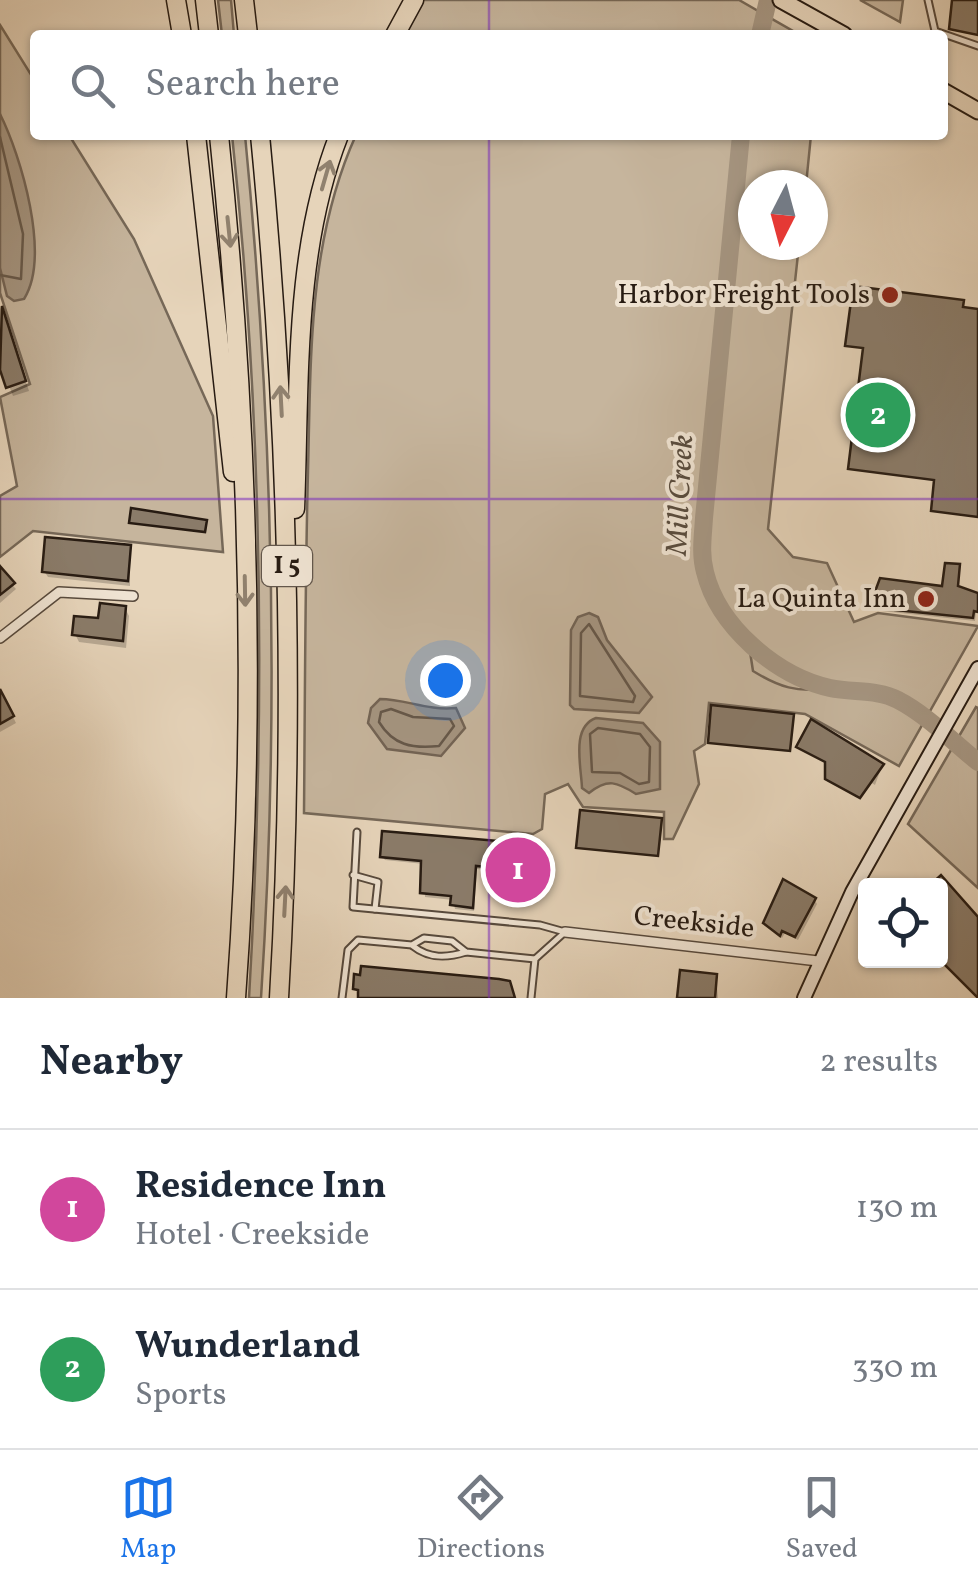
<!DOCTYPE html>
<html lang="en">
<head>
<meta charset="utf-8">
<style>
  :root { --surface:#fff; --page:#f2f2f3; --text:#1f2937; --muted:#747a83; --line:#e0e1e3; --accent:#1a73e8 }
  body { margin:0; font-family:Vollkorn,serif; background:var(--page); color:var(--text) }
  .controls { position:absolute; right:30px; bottom:30px; display:grid; overflow:hidden; border-radius:10px; box-shadow:0 2px 8px #0004 }
  .controls button { width:90px; height:90px; display:grid; place-items:center; padding:0; border:0; border-bottom:2px solid var(--line); background:var(--surface); color:var(--text); font:50px sans-serif }
  .compass { position:absolute; left:738px; top:170px; width:90px; height:90px; border-radius:50%; background:var(--surface); box-shadow:0 2px 8px #0004; rotate:186deg }
  .you { position:absolute; left:445px; top:680px; width:35px; height:35px; margin:-25px; border:8px solid #fff; border-radius:50%; background:#1a73e8; box-shadow:0 0 0 15px #1a73e833 }
  .badge { display:grid; place-items:center; width:65px; height:65px; border-radius:50%; background:var(--accent); color:#fff; font-size:32px; font-weight:700 }
  .pin { position:absolute; translate:-50% -50%; border:5px solid #fff; box-shadow:0 2px 10px #0006 }
  .list { margin:0; padding:0; list-style:none }
  h2 { display:flex; justify-content:space-between; align-items:center; height:130px; margin:0; padding:0 40px; font-size:42px }
  h2 small { font-size:32px; font-weight:400; color:var(--muted) }
  .list li { display:grid; grid-template-columns:65px 1fr auto; gap:30px; align-items:center; box-sizing:border-box; height:160px; padding:0 40px; border-top:2px solid var(--line) }
  .list b { display:block; font-size:38px; white-space:nowrap }
  .list p { margin:0; font-size:32px; white-space:nowrap; color:var(--muted) }
  .list em { font-size:32px; font-style:normal; color:var(--muted) }
  .icon { flex:none; width:55px; height:55px; fill:none; stroke:currentColor; stroke-width:2; stroke-linecap:round; stroke-linejoin:round }
  .map { position:relative; flex:none; width:978px; height:998px; overflow:hidden }
  .search { position:absolute; background:var(--surface); box-shadow:0 2px 8px #0004; left:30px; right:30px; top:30px; height:110px; display:flex; align-items:center; gap:25px; box-sizing:border-box; padding:0 35px; border-radius:10px; color:var(--muted); font-size:38px }
  .sheet { height:450px; background:var(--surface) }
  nav { display:flex; justify-content:space-around; align-items:center; box-sizing:border-box; height:140px; border-top:2px solid var(--line); background:var(--surface); font-size:28px; color:var(--muted) }
  nav a { display:grid; justify-items:center; gap:5px }
  nav .on { color:var(--accent) }
  .map>svg:first-child { display:block }
</style>
</head>
<body>
<div class="map">
<svg width="978" height="998" viewBox="0 0 978 998">
  <rect width="100%" height="100%" fill="#e6d4ba"/>
  <filter id="stains"><feTurbulence type="fractalNoise" baseFrequency=".002" numOctaves="4"/><feColorMatrix values="0 0 0 0 .2 0 0 0 0 .09 0 0 0 0 .02 0 0 0 .5 -.17"/></filter>
  <radialGradient id="worn" r=".72"><stop offset=".6" stop-color="#630" stop-opacity="0"/><stop offset="1" stop-color="#630" stop-opacity=".3"/></radialGradient>
  <!-- green -->
  <g fill="#c6b59d" stroke="#766858" stroke-width="2.5">
    <polygon points="218,0 231,0 234,35 222,35"/>
    <polygon points="423,0 739,0 800,35 405,35"/>
    <polygon points="860,0 903,0 900,22"/>
    <polygon points="0,25 35,81 35,135 69,135 134,239 213,416 223,552 33,531 0,557 0,496 17,486 0,397 30,384 0,293"/>
    <path d="M232 135H245C273 423 280 709 261 998H249C266 710 263 422 232 135Z"/>
    <path d="M356 135H811L806 185H753V245H799L768 529 793 557 827 563 854 622 878 613 978 626 899 766 805 714 709 703 705 744 694 751 699 784 673 839H664V812L583 807 568 784 545 794 542 829 533 834 304 813C305 699 305 585 308 471 311 356 308 241 356 135Z"/>
    <polygon points="976,707 978,708 978,888 908,824"/>
  </g>
  <!-- water -->
  <g fill="#a59581" stroke="#736455" stroke-width="2.5">
    <path d="M0 114C21 156 51 256 24 299L14 301 7 296 0 268Z"/>
    <polygon points="589,613 598,617 607,640 652,697 639,713 574,709 570,705 571,630 578,617"/>
    <path d="M380 699C406 699 427 711 456 708L465 728 441 756 387 749 368 723 371 708Z"/>
    <path d="M596 718 643 723 660 742V789L636 794C617 782 608 778 589 793L582 788C581 765 571 727 596 718Z"/>
  </g>
  <!-- shadow -->
  <g fill="#0003">
    <polygon points="0,306 29,391 13,396 0,363"/>
    <polygon points="132,522 205,522 207,525 206,533"/>
    <polygon points="130,547 130,586 48,577 44,571"/>
    <polygon points="959,567 959,589 978,594 975,621 882,611 879,607 945,589"/>
    <polygon points="0,572 16,589 0,603"/>
    <polygon points="125,608 129,616 126,648 79,642 75,634"/>
    <polygon points="0,690 16,723 0,732"/>
    <polygon points="793,718 790,752 710,743"/>
    <polygon points="882,766 875,785 870,782 861,798 829,781"/>
    <polygon points="660,820 658,857 578,847"/>
    <polygon points="532,847 529,899 507,897 507,872 477,869 474,911 455,909 453,900 425,897 424,864 385,860 382,856"/>
    <polygon points="814,899 817,904 798,940 785,933 782,938 766,923"/>
    <polygon points="682,973 716,976 718,998 680,998"/>
  </g>
  <g fill="none" stroke-linecap="round" stroke-linejoin="round">
    <!-- shore -->
    <g stroke="#66584a" stroke-width="2.5">
      <polyline points="0,137 23,234 21,279 0,275"/>
      <polygon points="589,624 635,696 633,702 580,696 581,633"/>
      <path d="M391 709 413 717 450 719 454 726 439 746C412 749 393 745 379 722L381 712Z"/>
      <polygon points="598,728 640,734 650,747 649,782 639,784 620,773 592,772 590,734"/>
    </g>
    <!-- stream -->
    <path stroke="#736455" stroke-width="2.5" d="M749 645 753 671C779 687 797 693 828 688"/>
    <!-- river -->
    <g stroke="#a59581" stroke-width="18">
      <polyline points="760,35 768,0"/>
      <path d="M741 135 704 518C703 536 700 554 705 572 718 626 776 676 830 688 853 693 877 689 898 700 927 715 953 742 978 762"/>
    </g>
  </g>
  <!-- building -->
  <g fill="#8a7b69" stroke="#271b12" stroke-width="2.5">
    <polygon points="952,0 978,0 978,35 949,29"/>
    <polygon points="853,286 964,300 963,307 978,309 978,517 931,511 934,480 848,469 863,348 845,346"/>
    <polygon points="2,306 26,381 6,388 0,370"/>
    <polygon points="131,508 207,520 205,532 129,523"/>
    <polygon points="45,537 131,545 128,581 42,572"/>
    <polygon points="945,563 960,564 958,586 978,593 978,612 974,611 973,618 877,608 873,597 880,578 942,586"/>
    <polygon points="0,566 15,583 0,595"/>
    <polygon points="100,603 126,606 123,641 72,635 74,616 98,618"/>
    <polygon points="0,689 14,716 0,724"/>
    <polygon points="711,705 794,714 790,751 708,743"/>
    <polygon points="811,719 884,764 860,798 825,779 825,762 796,747"/>
    <polygon points="580,810 662,818 658,856 576,848"/>
    <polygon points="382,831 533,844 528,896 502,894 505,869 476,866 473,908 450,905 451,896 420,893 421,861 380,857"/>
    <polygon points="941,875 978,917 978,998 940,960 940,886 929,886"/>
    <polygon points="783,879 816,898 795,937 782,931 780,936 763,923"/>
    <polygon points="361,966 499,979 510,981 515,998 358,998 358,990 353,989 354,974 360,975"/>
    <polygon points="680,970 717,974 715,998 677,998"/>
  </g>
  <g fill="none" stroke-linecap="round" stroke-linejoin="round">
    <!-- service casing -->
    <g stroke="#57493c" stroke-width="9">
      <g id="service">
        <polyline points="928,0 935,31 978,46"/>
        <polyline points="357,832 353,907 540,925 565,932"/>
        <polyline points="353,875 378,882 375,909"/>
        <path d="M413 946C429 959 447 958 466 952"/>
        <polyline points="342,998 348,950 358,940 412,945 424,938 452,941 466,952 535,959"/>
        <polyline points="531,998 535,959 565,932"/>
      </g>
    </g>
    <!-- minor casing -->
    <g stroke="#57493c" stroke-width="12">
      <g id="minor">
        <polyline points="0,638 59,592 133,596"/>
        <polyline points="565,932 818,961"/>
      </g>
    </g>
    <!-- secondary casing -->
    <g stroke="#271b12" stroke-width="16">
      <polyline id="secondary" points="804,998 852,892 978,668"/>
    </g>
    <!-- trunk casing -->
    <g stroke="#271b12" stroke-width="19">
      <g id="trunk">
        <polyline points="781,0 844,35"/>
        <polyline points="943,91 978,111"/>
      </g>
    </g>
    <!-- motorway casing -->
    <g stroke="#271b12" stroke-width="21">
      <g id="motorway">
        <polyline points="176,0 182,35"/>
        <polyline points="205,0 209,35"/>
        <polyline points="244,0 248,35"/>
        <polyline points="395,35 414,0"/>
        <polyline points="196,135 233,472"/>
        <path d="M219 135C249 421 257 711 236 998"/>
        <path d="M260 135C288 423 296 709 279 998"/>
        <path d="M295 509C300 386 293 252 339 135"/>
      </g>
    </g>
    <!-- service -->
    <use href="#service" stroke="#efe3d2" stroke-width="5"/>
    <!-- minor -->
    <use href="#minor" stroke="#efe3d2" stroke-width="9"/>
    <!-- secondary -->
    <use href="#secondary" stroke="#efe3d2" stroke-width="12"/>
    <!-- trunk -->
    <use href="#trunk" stroke="#e6d4ba" stroke-width="15"/>
    <!-- motorway -->
    <use href="#motorway" stroke="#e6d4ba" stroke-width="18"/>
  </g>
  <!-- one-way arrows -->
  <defs><path id="oneway-shaft" d="M-6 0H5M1.5-3L5.5 0L1.5 3" fill="none" stroke-width="1.6" stroke-linecap="round" stroke-linejoin="round" transform="scale(2.5)"/></defs>
  <g stroke="#90816e">
    <use href="#oneway-shaft" transform="translate(326 175) rotate(-74)"/>
    <use href="#oneway-shaft" transform="translate(229 232) rotate(84)"/>
    <use href="#oneway-shaft" transform="translate(281 401) rotate(-93)"/>
    <use href="#oneway-shaft" transform="translate(245 591) rotate(89)"/>
    <use href="#oneway-shaft" transform="translate(285 901) rotate(-87)"/>
  </g>
  <!-- grid -->
  <path fill="none" stroke="#7b2cbf" stroke-width="2.5" stroke-opacity="0.55" d="M489 0V35M489 135V998M0 499H978"/>
  <!-- markers -->
  <g fill="#8f2418" stroke="#efe3d2" stroke-width="4">
    <circle cx="890" cy="295" r="10"/>
    <circle cx="926" cy="599" r="10"/>
  </g>
  <g text-anchor="middle" dominant-baseline="central" stroke-width="8" stroke-linejoin="round" paint-order="stroke">
    <!-- shield labels -->
    <rect fill="#efe3d2" stroke="#63574c" stroke-width="2.5" x="262" y="546" width="50" height="40" rx="8"/>
    <g font-size="25" font-weight="bold" fill="#271b12">
      <text x="287" y="566">I 5</text>
    </g>
    <!-- poi labels -->
    <g font-size="28" fill="#271b12" stroke="#efe3d2" text-anchor="end">
      <text x="870" y="295">Harbor Freight Tools</text>
      <text x="906" y="599">La Quinta Inn</text>
    </g>
    <!-- street labels -->
    <g font-size="28" fill="#271b12" stroke="#efe3d2">
      <text transform="translate(694 923) rotate(6)">Creekside</text>
    </g>
    <!-- water labels -->
    <g font-size="30" font-style="italic" fill="#594c3e" stroke="#efe3d2">
      <text transform="translate(681 495) rotate(-87)">Mill Creek</text>
    </g>
  </g>
  <rect width="100%" height="100%" filter="url(#stains)"/>
  <rect width="100%" height="100%" fill="url(#worn)"/>
</svg>
<div class="controls">
<button><svg class="icon" aria-label="locate" viewBox="0 0 24 24"><circle cx="12" cy="12" r="6"/><path d="M12 2v4M12 18v4M2 12h4M18 12h4"/></svg></button>
</div>
<svg class="compass" viewBox="-18 -18 36 36"><path d="M0-13l5 13h-10z" fill="#e53935"/><path d="M0 13l5-13h-10z" fill="#747a83"/></svg>
<div class="you"></div>
<div class="pin badge" style="left:518px;top:870px;background:#d1479c">1</div>
<div class="pin badge" style="left:878px;top:415px;background:#2e9e5b">2</div>
<div class="search"><svg class="icon" aria-label="search" viewBox="0 0 24 24"><circle cx="10" cy="10" r="6"/><path d="M15 15l6 6"/></svg>Search here</div>
</div>
<section class="sheet">
<h2>Nearby<small>2 results</small></h2>
<ul class="list">
<li><span class="badge" style="background:#d1479c">1</span><div><b>Residence Inn</b><p>Hotel · Creekside</p></div><em>130 m</em></li>
<li><span class="badge" style="background:#2e9e5b">2</span><div><b>Wunderland</b><p>Sports</p></div><em>330 m</em></li>
</ul>
</section>
<nav>
<a class="on"><svg class="icon" aria-label="map" viewBox="0 0 24 24"><path d="M3 6l6-2 6 2 6-2v14l-6 2-6-2-6 2zM9 4v14M15 6v14"/></svg>Map</a>
<a><svg class="icon" aria-label="directions" viewBox="0 0 24 24"><path d="M12 3l9 9-9 9-9-9zM9 14v-3h6M13 9l2 2-2 2"/></svg>Directions</a>
<a><svg class="icon" aria-label="saved" viewBox="0 0 24 24"><path d="M7 4h10v16l-5-4-5 4z"/></svg>Saved</a>
</nav>
</body>
</html>
